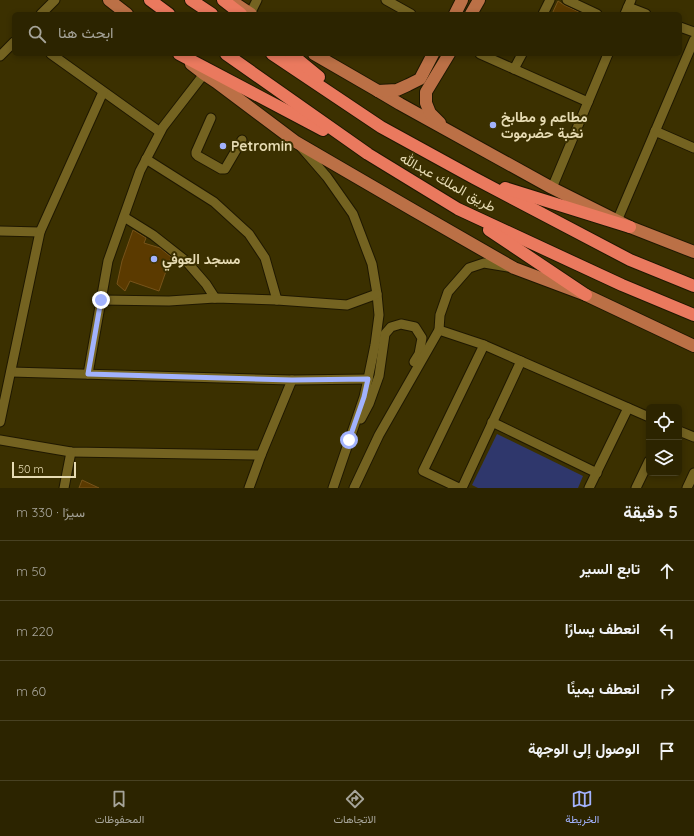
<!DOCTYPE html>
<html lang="ar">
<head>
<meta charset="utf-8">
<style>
  :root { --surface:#2c2400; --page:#38300f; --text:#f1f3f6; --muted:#a6a499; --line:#484122; --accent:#a2b2fd }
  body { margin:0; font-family:Quicksand,Vazirmatn,sans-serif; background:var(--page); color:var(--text); direction:rtl }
  .controls { position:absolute; right:12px; bottom:12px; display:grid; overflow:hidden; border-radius:6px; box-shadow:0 2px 6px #0003 }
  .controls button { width:36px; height:36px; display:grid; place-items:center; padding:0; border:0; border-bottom:1px solid var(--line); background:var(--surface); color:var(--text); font:20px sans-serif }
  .scale { position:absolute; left:12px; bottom:10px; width:64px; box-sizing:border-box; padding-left:4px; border:2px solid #e6dbb3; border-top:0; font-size:11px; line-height:14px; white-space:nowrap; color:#e6dbb3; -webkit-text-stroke:3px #3b3000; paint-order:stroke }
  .stop { position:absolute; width:12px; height:12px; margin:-9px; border:3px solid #a2b2fd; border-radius:50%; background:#fff }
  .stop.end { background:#a2b2fd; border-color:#fff; box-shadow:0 1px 4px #0008 }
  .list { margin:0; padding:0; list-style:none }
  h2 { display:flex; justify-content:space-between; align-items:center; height:52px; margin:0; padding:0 16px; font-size:17px }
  h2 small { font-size:13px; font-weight:400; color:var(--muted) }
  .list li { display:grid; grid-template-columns:26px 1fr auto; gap:12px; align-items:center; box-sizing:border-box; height:60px; padding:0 16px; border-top:1px solid var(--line) }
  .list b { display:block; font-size:15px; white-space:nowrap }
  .list em { font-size:13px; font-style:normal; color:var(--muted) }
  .icon { flex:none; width:22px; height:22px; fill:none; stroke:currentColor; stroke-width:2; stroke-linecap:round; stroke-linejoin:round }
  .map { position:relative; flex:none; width:694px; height:488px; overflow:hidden; direction:ltr }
  .search { position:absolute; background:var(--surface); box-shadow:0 2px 6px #0003; left:12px; right:12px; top:12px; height:44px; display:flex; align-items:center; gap:10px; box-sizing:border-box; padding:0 14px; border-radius:6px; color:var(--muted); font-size:15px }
  .sheet { height:292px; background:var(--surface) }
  nav { display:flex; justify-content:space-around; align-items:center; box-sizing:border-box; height:56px; border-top:1px solid var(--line); background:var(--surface); font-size:11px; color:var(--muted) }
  nav a { display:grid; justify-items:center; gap:2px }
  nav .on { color:var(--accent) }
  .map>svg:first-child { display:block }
</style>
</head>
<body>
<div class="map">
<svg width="694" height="488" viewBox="0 0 694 488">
  <rect width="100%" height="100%" fill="#3b3000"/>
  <!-- green -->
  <polygon fill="#2f376c" points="497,434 583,476 578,488 478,488 472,485"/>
  <!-- building -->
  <g fill="#5b3a00" stroke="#775319">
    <polygon points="558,1 564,5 583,14 552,14"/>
    <polygon points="133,230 146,238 144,243 160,248 171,257 159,291 130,281 125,291 117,284 122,261"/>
    <polygon points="82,480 99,488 79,488"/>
  </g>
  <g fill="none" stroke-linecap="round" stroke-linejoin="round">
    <!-- minor casing -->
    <g stroke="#1f1800" stroke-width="11">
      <g id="minor">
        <polyline points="386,0 411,14"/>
        <polyline points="567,0 597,14"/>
        <polyline points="628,7 646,14"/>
        <polyline points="41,14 55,0"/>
        <polyline points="250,14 257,0"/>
        <polyline points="543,14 550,0"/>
        <polyline points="625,14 631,0"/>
        <polyline points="680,27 694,32"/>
        <polyline points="51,54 160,132"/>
        <polyline points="480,54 588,102"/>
        <polyline points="0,56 14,42"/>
        <polyline points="514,69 522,54"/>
        <polyline points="211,118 196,152 196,154 198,156 221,169 225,169 242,140"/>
        <polyline points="655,131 694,148"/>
        <polyline points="301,147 327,177 353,214 372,264 377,294 379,315 375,345 368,379 364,397 333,488"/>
        <polyline points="146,159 214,202 249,234 265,258 277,300"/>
        <polyline points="552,188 608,54"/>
        <polyline points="124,217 153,235 186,261 206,284 215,298"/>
        <polyline points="617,221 694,40"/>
        <polyline points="0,231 40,232"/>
        <polyline points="101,300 169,301 215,298 277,300 347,305 377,294"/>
        <polyline points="439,330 484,345 649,417"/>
        <polyline points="11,372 292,380 368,379"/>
        <polyline points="88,374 108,261 140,171 163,127 204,74"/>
        <polyline points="361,419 369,404 379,376 385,334 391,327 401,324 415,327 422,338 419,354 414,362"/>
        <polyline points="0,422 40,232 103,92"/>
        <polyline points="492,422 597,473"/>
        <polyline points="679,431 694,437"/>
        <polyline points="0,440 71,452 261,455"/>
        <polyline points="64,488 71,452"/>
        <polyline points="249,488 261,455 292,380"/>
        <polyline points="354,488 379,435 439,330 440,315 448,292 469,268 484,263 508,267"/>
        <polyline points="459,488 423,471 484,345"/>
        <polyline points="462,488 521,361"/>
        <polyline points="589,488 628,408"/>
        <polyline points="636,488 649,461"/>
        <polyline points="687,488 694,473"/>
      </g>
    </g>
    <!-- major casing -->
    <g stroke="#1f1800" stroke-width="14">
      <g id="major">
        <polyline points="109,0 127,14"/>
        <polyline points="233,2 251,14"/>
        <polyline points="455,14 462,0"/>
        <polyline points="471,14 479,0"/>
        <polyline points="314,54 378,91 400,104 552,188 630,227 694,252"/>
        <polyline points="191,64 204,74 216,82 296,142 413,210 514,268 586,295 694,346"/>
        <polyline points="378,91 397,90 408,85 420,79 433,54"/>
        <polyline points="440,123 430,113 426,103 426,92 449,54"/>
      </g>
    </g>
    <!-- highway casing -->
    <g stroke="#1f1800" stroke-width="14">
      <g id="highway">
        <polyline points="150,0 169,14"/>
        <polyline points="191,0 212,14"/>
        <polyline points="223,0 241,14"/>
        <polyline points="179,54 323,130"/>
        <polyline points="226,54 368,154 458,209 622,285 694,315"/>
        <polyline points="272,54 381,127 474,178 630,260 694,286"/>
        <polyline points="291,54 319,77"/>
        <polyline points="505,188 630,227"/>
        <polyline points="489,230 586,295"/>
      </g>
    </g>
    <!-- minor -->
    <use href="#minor" stroke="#746321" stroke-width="9"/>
    <!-- major -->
    <use href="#major" stroke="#bb7046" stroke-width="12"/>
    <!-- highway -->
    <use href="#highway" stroke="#ea795e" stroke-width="12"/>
  </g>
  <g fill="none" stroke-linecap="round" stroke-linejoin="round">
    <!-- route -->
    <polyline stroke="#a2b2fd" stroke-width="5" points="101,300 88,374 292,380 368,379 364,397 349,440"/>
  </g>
  <!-- markers -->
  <g fill="#a2b2fd" stroke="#3b3000" stroke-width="1.5">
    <circle cx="493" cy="125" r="4"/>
    <circle cx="223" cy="146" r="4"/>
    <circle cx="154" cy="259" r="4"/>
  </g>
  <g text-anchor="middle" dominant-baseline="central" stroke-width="4" stroke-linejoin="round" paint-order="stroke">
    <!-- poi labels -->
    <g font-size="14" font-weight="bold" fill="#e6dbb3" stroke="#3b3000" text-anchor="start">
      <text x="501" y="117">مطاعم و مطابخ<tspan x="501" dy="16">نخبة حضرموت</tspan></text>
      <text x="231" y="146">Petromin</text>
      <text x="162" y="259">مسجد العوفي</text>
    </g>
    <!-- street labels -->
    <g font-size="14" fill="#e6dbb3" stroke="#3b3000">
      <text transform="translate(448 182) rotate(29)">طريق الملك عبدالله</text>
    </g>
  </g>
</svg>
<div class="controls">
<button><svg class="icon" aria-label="locate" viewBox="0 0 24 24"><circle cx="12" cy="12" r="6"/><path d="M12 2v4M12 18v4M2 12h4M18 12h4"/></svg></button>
<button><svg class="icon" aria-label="layers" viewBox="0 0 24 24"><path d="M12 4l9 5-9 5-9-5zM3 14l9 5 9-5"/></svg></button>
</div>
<div class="scale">50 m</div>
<div class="stop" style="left:349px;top:440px"></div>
<div class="stop end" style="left:101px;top:300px"></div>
<div class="search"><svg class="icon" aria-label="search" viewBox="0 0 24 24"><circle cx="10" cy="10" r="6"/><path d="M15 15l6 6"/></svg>ابحث هنا</div>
</div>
<section class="sheet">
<h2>5 دقيقة<small>سيرًا · 330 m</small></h2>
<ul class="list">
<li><svg class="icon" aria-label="ahead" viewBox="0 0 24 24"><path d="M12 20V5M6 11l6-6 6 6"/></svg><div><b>تابع السير</b></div><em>50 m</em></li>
<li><svg class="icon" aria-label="left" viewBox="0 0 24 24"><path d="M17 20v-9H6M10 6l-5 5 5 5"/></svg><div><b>انعطف يسارًا</b></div><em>220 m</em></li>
<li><svg class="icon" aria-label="right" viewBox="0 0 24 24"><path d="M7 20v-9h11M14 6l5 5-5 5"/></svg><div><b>انعطف يمينًا</b></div><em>60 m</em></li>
<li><svg class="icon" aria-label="arrive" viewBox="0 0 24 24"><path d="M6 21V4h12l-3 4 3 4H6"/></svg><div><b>الوصول إلى الوجهة</b></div></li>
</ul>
</section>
<nav>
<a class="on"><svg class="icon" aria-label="map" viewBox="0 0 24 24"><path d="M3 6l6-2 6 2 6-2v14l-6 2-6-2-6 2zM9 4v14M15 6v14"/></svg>الخريطة</a>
<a><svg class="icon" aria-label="directions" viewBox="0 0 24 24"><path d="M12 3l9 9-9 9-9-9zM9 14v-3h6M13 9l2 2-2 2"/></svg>الاتجاهات</a>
<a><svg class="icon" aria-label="saved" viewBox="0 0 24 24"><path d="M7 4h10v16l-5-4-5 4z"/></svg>المحفوظات</a>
</nav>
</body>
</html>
